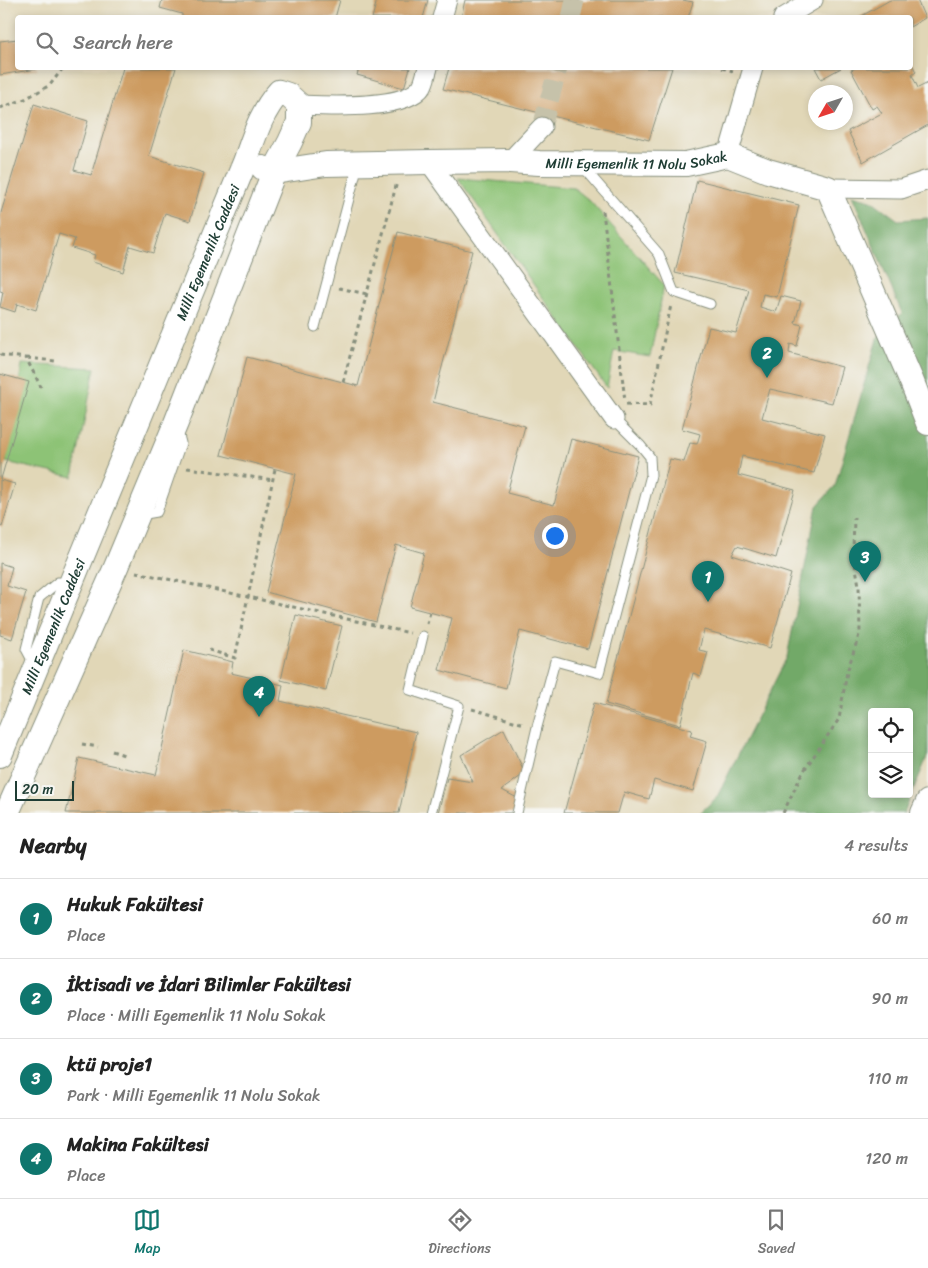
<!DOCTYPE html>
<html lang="en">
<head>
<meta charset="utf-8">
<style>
  :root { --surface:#fff; --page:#f2f2f2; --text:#222; --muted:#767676; --line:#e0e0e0; --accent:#0f766e }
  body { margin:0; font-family:Sriracha,sans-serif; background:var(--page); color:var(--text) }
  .controls { position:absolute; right:15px; bottom:15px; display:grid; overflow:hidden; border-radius:5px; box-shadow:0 2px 8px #0003 }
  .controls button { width:45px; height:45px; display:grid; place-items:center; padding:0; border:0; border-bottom:1px solid var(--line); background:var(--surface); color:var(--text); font:25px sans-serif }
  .compass { position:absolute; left:808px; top:85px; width:45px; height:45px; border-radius:50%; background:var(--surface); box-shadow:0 2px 8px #0003; rotate:231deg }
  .scale { position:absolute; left:15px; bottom:12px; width:59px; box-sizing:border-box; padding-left:5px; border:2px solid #1f3d34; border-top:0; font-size:14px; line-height:18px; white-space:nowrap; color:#1f3d34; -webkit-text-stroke:4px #f6f6f2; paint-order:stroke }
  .you { position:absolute; left:554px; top:535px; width:18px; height:18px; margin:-12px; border:4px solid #fff; border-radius:50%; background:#1a73e8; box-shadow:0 0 0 8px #1a73e833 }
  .badge { display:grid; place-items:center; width:32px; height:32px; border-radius:50%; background:var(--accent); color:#fff; font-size:16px; font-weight:700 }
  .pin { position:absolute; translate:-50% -41px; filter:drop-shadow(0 1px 2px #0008) }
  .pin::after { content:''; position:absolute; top:26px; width:18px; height:15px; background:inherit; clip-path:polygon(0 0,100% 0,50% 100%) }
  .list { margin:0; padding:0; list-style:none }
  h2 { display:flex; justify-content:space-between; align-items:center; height:65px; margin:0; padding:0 20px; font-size:21px }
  h2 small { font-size:16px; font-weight:400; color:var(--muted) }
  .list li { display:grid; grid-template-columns:32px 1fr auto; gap:15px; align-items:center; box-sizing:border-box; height:80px; padding:0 20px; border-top:1px solid var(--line) }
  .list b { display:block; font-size:19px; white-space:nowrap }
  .list p { margin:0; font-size:16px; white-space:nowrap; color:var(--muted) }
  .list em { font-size:16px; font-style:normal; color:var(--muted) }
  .icon { flex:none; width:28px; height:28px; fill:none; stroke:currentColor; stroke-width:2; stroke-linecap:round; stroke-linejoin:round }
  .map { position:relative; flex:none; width:928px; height:813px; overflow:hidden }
  .search { position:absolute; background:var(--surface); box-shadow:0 2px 8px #0003; left:15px; right:15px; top:15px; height:55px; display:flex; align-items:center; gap:12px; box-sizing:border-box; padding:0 18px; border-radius:5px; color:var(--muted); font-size:19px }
  .sheet { height:385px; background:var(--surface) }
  nav { display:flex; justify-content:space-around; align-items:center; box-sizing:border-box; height:70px; border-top:1px solid var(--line); background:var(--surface); font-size:14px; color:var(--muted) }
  nav a { display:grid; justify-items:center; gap:2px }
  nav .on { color:var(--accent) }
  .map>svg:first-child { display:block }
</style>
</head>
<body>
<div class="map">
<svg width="928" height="813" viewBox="0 0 928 813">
  <rect width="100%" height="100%" fill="#f6f6f2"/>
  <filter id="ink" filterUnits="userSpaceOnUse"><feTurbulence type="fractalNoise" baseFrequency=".02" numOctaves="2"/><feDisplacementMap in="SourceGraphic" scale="10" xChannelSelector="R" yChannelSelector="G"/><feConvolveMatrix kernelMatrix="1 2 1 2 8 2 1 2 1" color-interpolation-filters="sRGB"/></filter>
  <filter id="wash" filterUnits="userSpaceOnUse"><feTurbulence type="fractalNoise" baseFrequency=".0096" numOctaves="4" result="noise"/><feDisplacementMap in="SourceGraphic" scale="20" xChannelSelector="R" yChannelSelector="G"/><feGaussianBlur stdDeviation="1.12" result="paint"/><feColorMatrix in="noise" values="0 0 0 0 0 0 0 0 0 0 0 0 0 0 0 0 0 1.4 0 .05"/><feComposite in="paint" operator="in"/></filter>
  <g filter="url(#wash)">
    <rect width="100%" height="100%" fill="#f0e3c8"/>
    <!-- built -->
    <path fill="#e1d7b7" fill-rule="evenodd" d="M0 0H928V813H0ZM18 18H910V68H18ZM816 92H846V122H816ZM872 712H909V794H872Z"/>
    <!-- green -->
    <g fill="#8dc376" stroke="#568055">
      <polygon points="458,178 574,188 589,200 664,285 650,357 614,351 607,388"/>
      <polygon points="22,364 95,368 73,477 6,462"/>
    </g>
    <!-- forest -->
    <path fill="#72a967" stroke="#48734e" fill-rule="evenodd" d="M852 195 871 200 898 220 928 218V755L904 813H700L717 797 787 657 817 506 835 486 877 339 902 313ZM872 712H909V794H872Z"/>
    <g id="blocks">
      <!-- building -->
      <g fill="#cd9b61">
        <polygon points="162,0 340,0 335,18 182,18 182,14 160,8"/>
        <polygon points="377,0 428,0 423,18 372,18"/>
        <polygon points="465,0 683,0 693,2 688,18 461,18"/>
        <polygon points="890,0 917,0 925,18 910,27 910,18 858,18"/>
        <polygon points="18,39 18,68 37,68 37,69 0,75 0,41"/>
        <polygon points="910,60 916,72 912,75 918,88 928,83 928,125 863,162 848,131 882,113 877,106 872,109 851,70 856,68 910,68"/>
        <polygon points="123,68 176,68 149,156 204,173 190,221 165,213 153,253 130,246 123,272 93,262 95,255 72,248 75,239 59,234 36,310 17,304 15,312 0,307 3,292 0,291 0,216 34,104 88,121 74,170 91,175"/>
        <polygon points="359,68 410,68 404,88 357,75"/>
        <polygon points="449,68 672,68 649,140 443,89"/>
        <polygon points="815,68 841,68 821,79"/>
        <polygon points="697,180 799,205 777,297 763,294 760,307 776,312 781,296 801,301 795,323 802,325 797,346 790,344 789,353 842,367 832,403 770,389 762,418 825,434 814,473 742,456 738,475 795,490 776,558 737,546 732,555 791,574 770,648 704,630 699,650 708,652 701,676 693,673 680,725 606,704 670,459 684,462 690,443 697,444 700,434 682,429 709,327 736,333 749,290 675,273"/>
        <polygon points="398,232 472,251 433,402 525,426 507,493 554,505 571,439 638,456 588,649 520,631 506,688 439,670 452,618 410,607 424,553 396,545 376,622 266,592 296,474 221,455 247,357 358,386"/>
        <polygon points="0,374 29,382 1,479 0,479"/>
        <polygon points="0,480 15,484 2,527 0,526"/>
        <polygon points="0,563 12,567 7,586 26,592 12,639 0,635"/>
        <polygon points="296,615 342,626 326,691 281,680"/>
        <polygon points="184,650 233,662 231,673 283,685 280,701 416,732 399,813 66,813 79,758 156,775"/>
        <polygon points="594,703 692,730 690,736 707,741 693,791 654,780 649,799 624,792 618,813 564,813"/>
        <polygon points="504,729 525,773 502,790 519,799 516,813 438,813 447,778 473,782 461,755"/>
      </g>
    </g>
  </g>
  <g filter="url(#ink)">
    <use href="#blocks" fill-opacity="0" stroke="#88907e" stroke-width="1"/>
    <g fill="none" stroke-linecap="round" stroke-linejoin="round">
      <!-- minor-tunnel -->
      <g stroke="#c6c2aa" stroke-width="19" stroke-dasharray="19 9" stroke-linecap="butt">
        <polyline points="571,18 575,0"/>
        <polyline points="542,127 558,68"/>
      </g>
      <!-- service casing -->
      <g stroke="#88907e" stroke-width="11">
        <g id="service">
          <polyline points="584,168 659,254 674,292 710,304"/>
          <polyline points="315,327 355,176 357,163"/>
          <polyline points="140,515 157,512 181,443 178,432"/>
          <polyline points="423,636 410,690 459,706 431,813"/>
          <polyline points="34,664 26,649 39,598 58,582 70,583"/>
          <polyline points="517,813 537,727 555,661 599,673 651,475 650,457 641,446 614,419"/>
        </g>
      </g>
      <!-- minor casing -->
      <g stroke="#88907e" stroke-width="21">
        <g id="minor">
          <polyline points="442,18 447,0"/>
          <polyline points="783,18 813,0"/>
          <path d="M299 105C326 106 406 111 422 86 425 81 426 73 428 68"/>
          <polyline points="728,155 753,68"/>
          <polyline points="510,161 542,127"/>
          <polyline points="429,162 614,419"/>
          <polyline points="828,188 901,189 928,180"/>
        </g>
      </g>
      <!-- tertiary casing -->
      <g stroke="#88907e" stroke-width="26">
        <g id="tertiary">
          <path id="s1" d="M263 168 274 172 326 164 429 162 510 161 539 163 686 164 728 155 768 171 828 188 912 382 928 423"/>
          <path id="s2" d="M0 755 245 162C254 137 261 112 279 92L288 95 299 105V122L290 142 274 172 176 423 116 567 7 813"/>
          <polyline points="923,813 928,802"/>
        </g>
      </g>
      <!-- path -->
      <g stroke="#88907e" stroke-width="3" stroke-dasharray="4 4" stroke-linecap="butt">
        <polyline points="722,68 733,71"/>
        <polyline points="0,108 25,99 50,85 63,68"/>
        <polyline points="603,211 625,401"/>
        <polyline points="339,288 367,294"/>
        <polyline points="0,355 26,358 41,387"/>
        <polyline points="27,358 55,361"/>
        <polyline points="343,382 397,182"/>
        <polyline points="626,404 650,405 671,305"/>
        <polyline points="187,468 273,480"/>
        <polyline points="136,572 410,633"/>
        <polyline points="427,624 430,612"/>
        <polyline points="209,650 235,658 275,469"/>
        <polyline points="472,709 524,724"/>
        <polyline points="82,744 98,747"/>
        <polyline points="112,751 124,755"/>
        <polyline points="783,813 803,772 839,719 847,672 860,632 859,586 853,550 854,517"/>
      </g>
      <!-- service -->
      <use href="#service" stroke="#fff" stroke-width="9"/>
      <!-- minor -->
      <use href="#minor" stroke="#fff" stroke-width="19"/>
      <!-- tertiary -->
      <use href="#tertiary" stroke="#fff" stroke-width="24"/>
    </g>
  </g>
  <g text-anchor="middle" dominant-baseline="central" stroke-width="4" stroke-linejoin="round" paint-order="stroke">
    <!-- street labels -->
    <g font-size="14" fill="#1f3d34" stroke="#f6f6f2">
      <text stroke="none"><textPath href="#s1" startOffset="375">Milli Egemenlik 11 Nolu Sokak</textPath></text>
      <text stroke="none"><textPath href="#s2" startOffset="544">Milli Egemenlik Caddesi</textPath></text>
      <text stroke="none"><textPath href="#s2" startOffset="139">Milli Egemenlik Caddesi</textPath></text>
    </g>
  </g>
</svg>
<div class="controls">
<button><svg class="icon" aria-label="locate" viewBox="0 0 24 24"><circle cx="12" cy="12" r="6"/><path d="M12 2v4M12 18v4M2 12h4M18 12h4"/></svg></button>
<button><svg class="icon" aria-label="layers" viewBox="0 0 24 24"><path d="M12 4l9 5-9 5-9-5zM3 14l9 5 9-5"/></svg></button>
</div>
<svg class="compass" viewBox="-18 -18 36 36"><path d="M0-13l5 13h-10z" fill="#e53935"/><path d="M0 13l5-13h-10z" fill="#767676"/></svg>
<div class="scale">20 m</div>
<div class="you"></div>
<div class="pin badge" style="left:708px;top:602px">1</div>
<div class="pin badge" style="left:767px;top:378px">2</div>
<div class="pin badge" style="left:865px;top:582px">3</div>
<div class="pin badge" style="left:259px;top:717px">4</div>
<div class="search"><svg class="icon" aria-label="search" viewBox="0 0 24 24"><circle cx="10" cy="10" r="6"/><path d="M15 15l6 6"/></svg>Search here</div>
</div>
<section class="sheet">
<h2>Nearby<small>4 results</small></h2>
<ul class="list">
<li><span class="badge">1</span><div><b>Hukuk Fakültesi</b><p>Place</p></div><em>60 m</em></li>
<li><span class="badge">2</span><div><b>İktisadi ve İdari Bilimler Fakültesi</b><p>Place · Milli Egemenlik 11 Nolu Sokak</p></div><em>90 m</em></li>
<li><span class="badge">3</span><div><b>ktü proje1</b><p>Park · Milli Egemenlik 11 Nolu Sokak</p></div><em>110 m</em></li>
<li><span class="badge">4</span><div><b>Makina Fakültesi</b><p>Place</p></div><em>120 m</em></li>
</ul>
</section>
<nav>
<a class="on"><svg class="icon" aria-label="map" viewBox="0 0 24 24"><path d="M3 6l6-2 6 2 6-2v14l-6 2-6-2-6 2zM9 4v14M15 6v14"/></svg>Map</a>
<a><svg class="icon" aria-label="directions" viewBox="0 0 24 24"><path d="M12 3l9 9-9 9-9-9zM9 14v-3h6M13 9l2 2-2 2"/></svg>Directions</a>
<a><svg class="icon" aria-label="saved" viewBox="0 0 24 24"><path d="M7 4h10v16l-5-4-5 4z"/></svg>Saved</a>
</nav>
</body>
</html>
